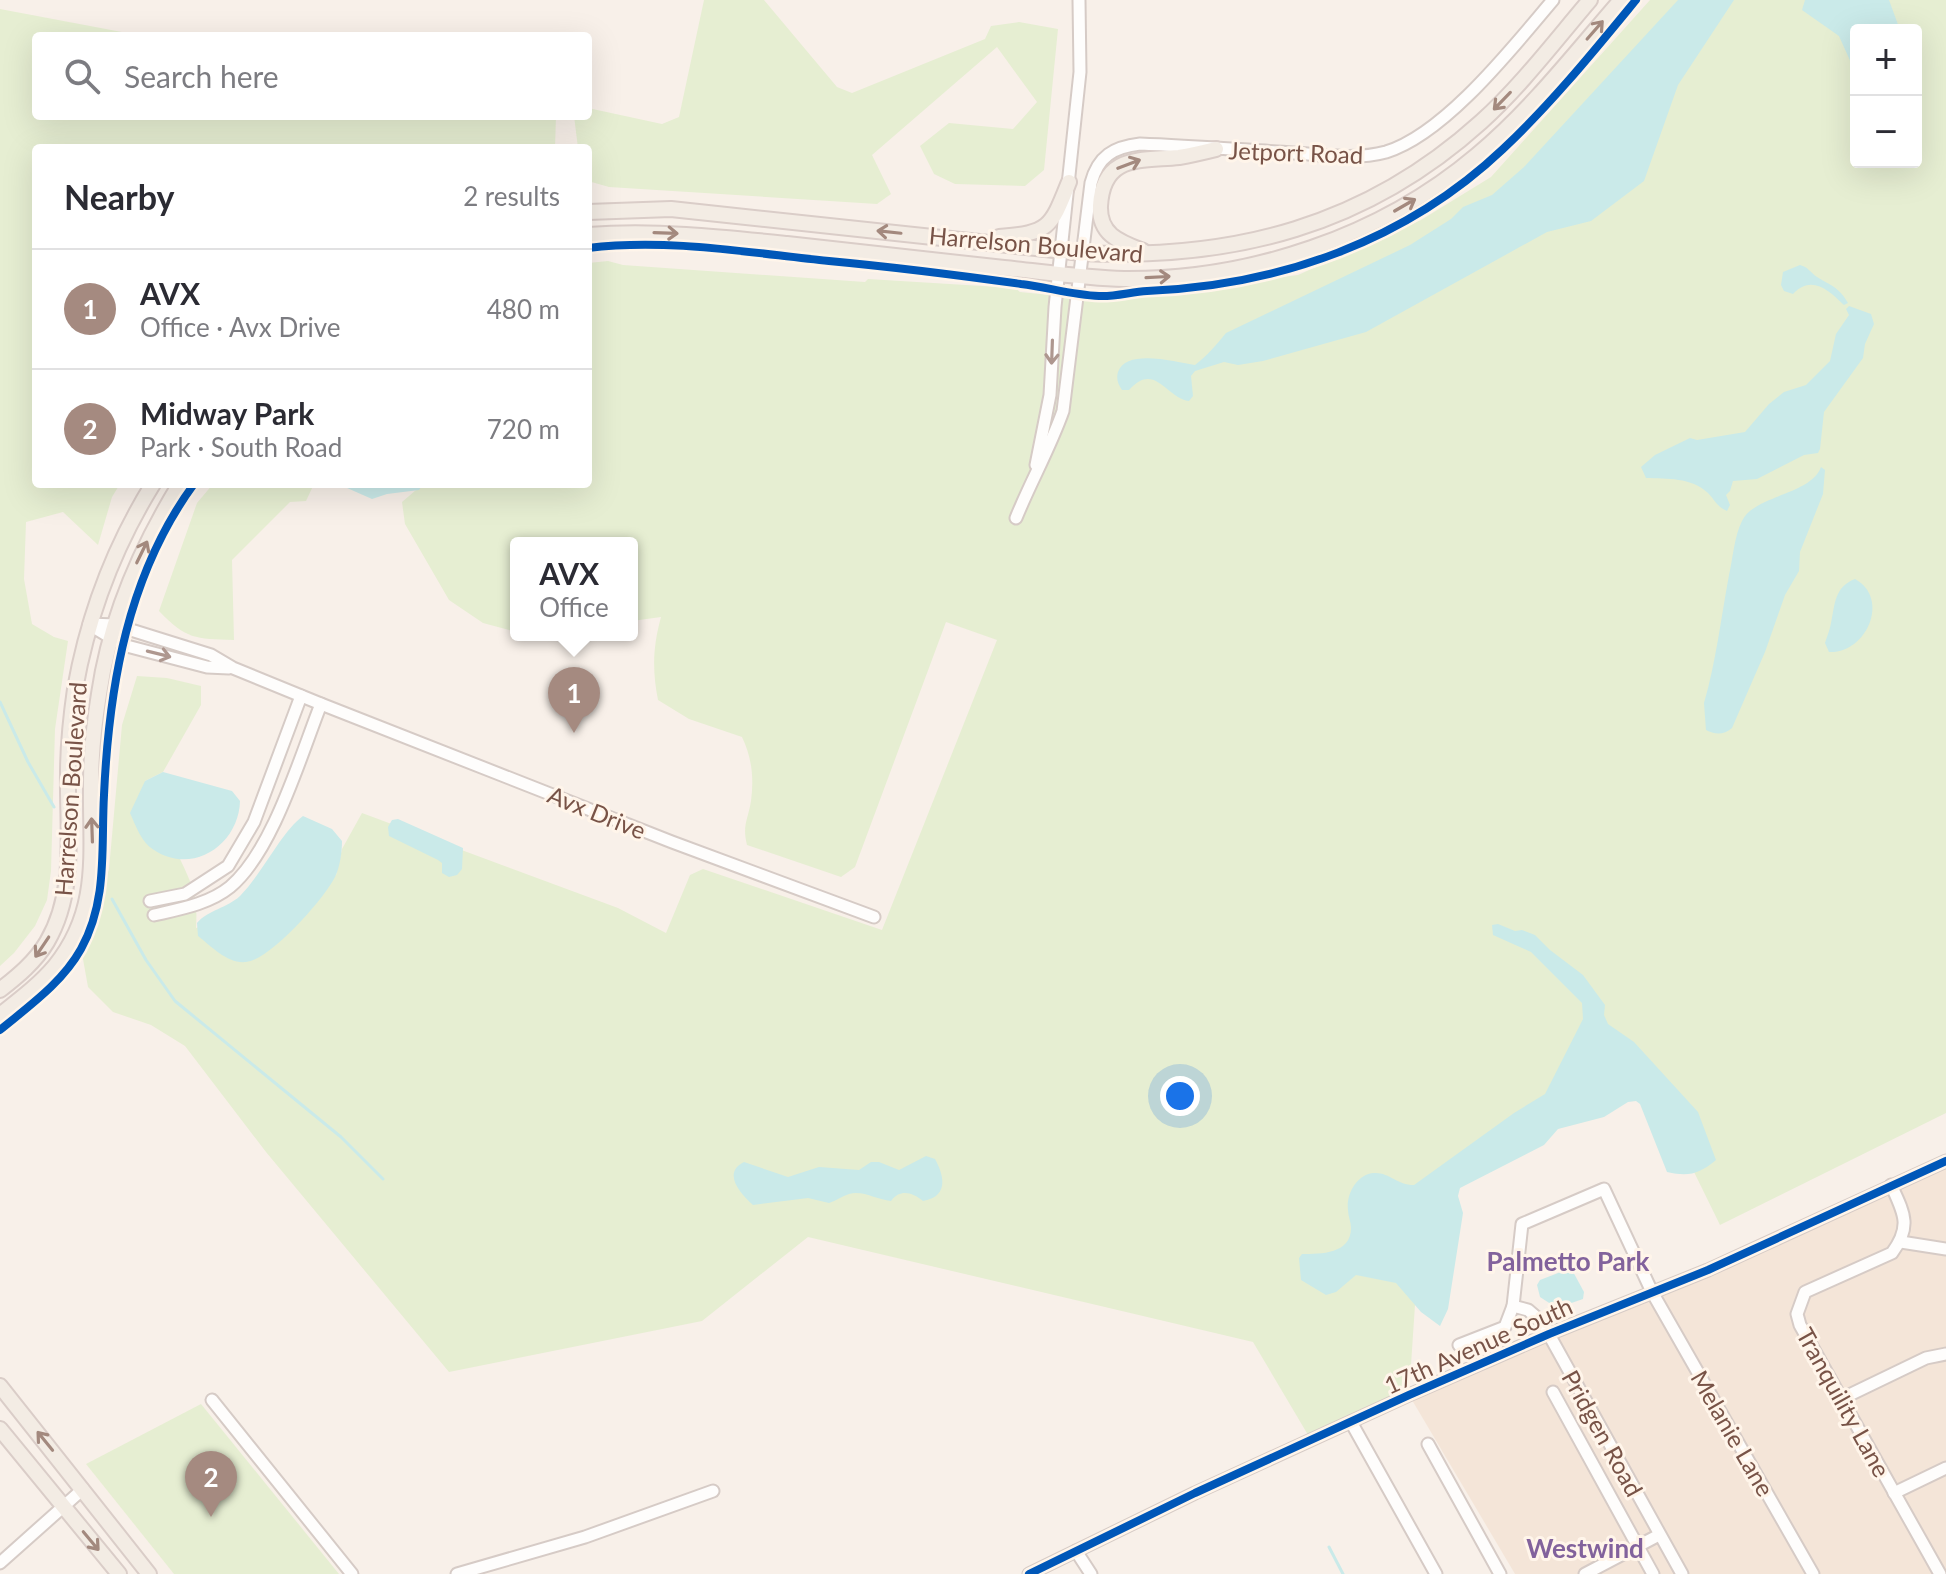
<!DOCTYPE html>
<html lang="en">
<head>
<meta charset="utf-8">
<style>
  :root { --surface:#fff; --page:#f2f2f3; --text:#2b2b33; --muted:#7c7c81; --line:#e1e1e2; --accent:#a58a80 }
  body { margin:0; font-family:Lato,sans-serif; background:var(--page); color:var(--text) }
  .controls { position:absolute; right:24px; top:24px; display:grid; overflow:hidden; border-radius:8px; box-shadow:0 8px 32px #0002 }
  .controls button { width:72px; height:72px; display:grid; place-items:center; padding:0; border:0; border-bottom:2px solid var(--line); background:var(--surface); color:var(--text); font:40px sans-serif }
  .you { position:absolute; left:1180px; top:1096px; width:28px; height:28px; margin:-20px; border:6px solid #fff; border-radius:50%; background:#1a73e8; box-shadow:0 0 0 12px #1a73e833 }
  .badge { display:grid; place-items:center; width:52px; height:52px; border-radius:50%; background:var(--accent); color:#fff; font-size:26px; font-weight:700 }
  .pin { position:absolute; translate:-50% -66px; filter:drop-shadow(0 2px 4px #0008) }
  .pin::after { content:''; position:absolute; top:42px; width:28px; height:24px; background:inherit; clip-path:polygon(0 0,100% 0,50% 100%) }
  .popup { position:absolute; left:510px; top:537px; width:128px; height:104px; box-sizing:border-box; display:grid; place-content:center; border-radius:8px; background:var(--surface); filter:drop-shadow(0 2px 6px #0005); font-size:26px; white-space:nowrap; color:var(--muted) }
  .popup b { font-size:30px; color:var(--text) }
  .popup::after { content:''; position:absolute; left:50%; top:100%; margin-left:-16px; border:16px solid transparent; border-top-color:var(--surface) }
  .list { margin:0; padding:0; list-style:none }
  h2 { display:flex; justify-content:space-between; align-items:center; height:104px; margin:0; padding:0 32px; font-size:34px }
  h2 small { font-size:26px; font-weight:400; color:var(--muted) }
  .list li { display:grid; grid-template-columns:52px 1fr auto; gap:24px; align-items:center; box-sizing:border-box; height:120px; padding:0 32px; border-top:2px solid var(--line) }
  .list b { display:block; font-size:30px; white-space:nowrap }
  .list p { margin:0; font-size:26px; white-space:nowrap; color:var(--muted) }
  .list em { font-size:26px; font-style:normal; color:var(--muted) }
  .icon { flex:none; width:44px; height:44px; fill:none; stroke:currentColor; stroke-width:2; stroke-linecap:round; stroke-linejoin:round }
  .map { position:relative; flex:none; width:1946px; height:1574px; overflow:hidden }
  .search { position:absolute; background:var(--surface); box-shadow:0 8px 32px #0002; left:32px; top:32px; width:560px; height:88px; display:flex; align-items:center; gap:20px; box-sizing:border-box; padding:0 28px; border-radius:8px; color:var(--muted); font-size:30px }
  .panel { position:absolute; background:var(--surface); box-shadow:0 8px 32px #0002; left:32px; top:144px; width:560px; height:344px; border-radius:8px }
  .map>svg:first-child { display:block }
</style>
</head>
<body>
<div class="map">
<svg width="1946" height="1574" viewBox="0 0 1946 1574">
  <rect width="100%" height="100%" fill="#f8f0e9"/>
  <!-- residential -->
  <polygon fill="#f4e5d8" points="1946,1163 1946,1574 1515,1574 1409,1395"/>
  <!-- green -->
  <g fill="#e6eed2" fill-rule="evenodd">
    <polygon points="704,0 764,0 837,87 852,93 985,39 991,26 1019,22 1058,29 1044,170 1025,186 955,184 934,174 920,146 949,123 1013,129 1037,102 997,47 872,155 891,194 877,204 609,187 588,181 588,148 578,148 574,116 588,116 588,108 662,124 679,117"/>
    <path d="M1650 0H1946V1113L1720 1225 1644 1070 1423 1185 1409 1395 1311 1440 1253 1342 808 1237 702 1321 449 1372 266 1152 185 1046 151 1025 113 1012 88 987 81 948 97 909 109 869 122 725 137 676 167 678 201 686V705L163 772 145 781 154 850 180 859C193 886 198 898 196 928L336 875 342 849 362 813 618 908 666 933 690 875 703 869 882 930 997 640 946 622 855 867 841 877 747 845C742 825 748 820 751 801 754 778 752 758 742 737L689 719 658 700C652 670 653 646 661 617L632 621V543H516V632L483 623 449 600 405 524 402 502 423 484H588V263L608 261 623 265 865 282 868 279 1015 288 1020 292 1101 300 1298 275 1421 220 1491 177ZM1856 30H1916V162H1856Z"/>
    <polygon points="0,9 143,36 36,36 36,116 556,116 555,148 36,148 36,484 120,484 112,497 98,545 63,512 26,522 24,579 32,624 54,637 68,641 55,729 51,871 47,900 35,926 14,953 0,966"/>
    <path d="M213 484H314L306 501 290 502 232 560 234 640C195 639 186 639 159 611L197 503Z"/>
    <polygon points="201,1404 339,1574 174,1574 86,1464"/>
  </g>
  <!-- water -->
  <g fill="#caeae9">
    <path d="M1678 0H1734L1678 85 1644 181 1591 221 1547 232 1366 332 1263 361 1238 365 1224 362 1195 371 1191 376 1193 396 1189 401C1166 398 1155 361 1129 390H1122C1118 384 1116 379 1118 372 1126 348 1176 362 1195 365 1208 355 1216 345 1226 333L1410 245 1451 219 1463 207 1492 195 1524 167Z"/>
    <polygon points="1805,0 1889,0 1900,30 1856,30 1856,67 1852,65 1839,36 1802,10"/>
    <path d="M1800 265C1808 267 1810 272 1817 277 1831 286 1838 286 1848 303L1844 305C1829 290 1811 274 1793 294L1784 291 1781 285 1783 272Z"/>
    <path d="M1849 306 1871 314 1874 324 1865 344 1863 358 1824 412 1820 449 1818 453 1804 455 1757 479 1733 481 1730 491 1726 495 1730 505 1727 511C1717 507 1715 500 1708 493 1691 477 1667 479 1646 478L1641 467 1655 455 1690 438 1697 440 1745 432 1769 404 1784 392 1806 385 1830 361 1836 334 1849 315 1846 309Z"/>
    <path d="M1821 467 1825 470 1823 494 1800 552 1799 571 1785 595 1765 652 1732 728C1724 735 1715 735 1706 730L1704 703C1716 662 1721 618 1729 575 1733 558 1734 537 1742 521 1754 495 1811 495 1821 467Z"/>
    <polygon points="338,484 423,484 419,490 387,494 372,499"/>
    <path d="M1855 579C1891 599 1866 654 1829 652L1825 643C1827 636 1830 630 1831 623 1835 605 1834 587 1855 579Z"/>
    <path d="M163 772 232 791 240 801C239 844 193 876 154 850 141 842 136 826 130 813L145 781Z"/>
    <path d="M303 816 332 829 342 841C342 852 340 867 335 877 324 899 270 960 246 962 228 964 212 947 198 936L197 923C208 910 227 908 240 896 262 874 282 831 303 816Z"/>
    <polygon points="398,819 463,848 462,869 457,875 449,877 442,873 442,863 438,860 389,836 388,827 392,820"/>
    <path d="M1498 924 1515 931 1522 930 1535 935 1550 950 1583 975 1605 1005 1604 1015 1608 1024 1634 1042 1698 1112 1716 1160C1699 1174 1689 1177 1667 1172L1640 1104 1636 1101 1628 1102 1604 1117 1558 1129 1544 1145 1460 1188 1458 1196 1463 1213 1448 1309 1440 1326 1421 1312 1396 1283 1356 1275 1336 1292 1326 1295 1301 1280 1299 1258 1302 1254C1321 1254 1351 1254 1351 1228 1351 1222 1348 1216 1348 1210 1346 1194 1357 1174 1374 1173 1389 1172 1397 1185 1414 1185L1514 1113 1545 1094 1583 1019 1582 1003 1531 952 1493 935 1492 925Z"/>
    <path d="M926 1156 935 1159C945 1177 948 1197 923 1201 912 1192 900 1189 891 1201 877 1200 863 1190 849 1194 842 1196 836 1201 829 1203L808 1198 753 1205C740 1193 722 1173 744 1162L788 1177 819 1167 859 1170 871 1162H879L899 1170Z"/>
    <polygon points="1571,1268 1584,1292 1583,1299 1557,1308 1540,1297 1537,1285 1540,1280"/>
  </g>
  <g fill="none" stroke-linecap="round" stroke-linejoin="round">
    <!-- stream -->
    <g stroke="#caeae9" stroke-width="3">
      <polyline points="0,702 28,762 54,807"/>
      <polyline points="112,899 146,960 175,1001 341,1137 383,1179"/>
      <polyline points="1329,1547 1343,1574"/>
    </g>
    <!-- minor casing -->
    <g stroke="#d6cbc6" stroke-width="15">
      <g id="minor">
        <polyline points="1036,465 1050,395 1055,307 1080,72 1079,0"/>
        <path d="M1016 518C1031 481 1050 448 1063 411L1091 183C1098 156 1114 147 1140 144 1192 146 1243 150 1294 153 1324 155 1357 160 1386 152 1445 134 1513 47 1553 0"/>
        <polyline points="89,624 115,625 211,655 233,668 321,704 672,842 874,917"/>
        <polyline points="90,625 123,645 207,667 229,668"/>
        <polyline points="150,901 185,894 228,866 254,822 301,696"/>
        <path d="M154 915C180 909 209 904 230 887 273 851 300 757 321 704"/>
        <path d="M1891 1185C1904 1213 1912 1226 1892 1253L1805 1292 1797 1314 1800 1325 1940 1574"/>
        <polyline points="1901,1242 1946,1249"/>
        <polyline points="1513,1306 1528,1310 1542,1322 1682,1574"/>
        <polyline points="1459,1345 1505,1327 1513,1306 1522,1224 1604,1189 1652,1292 1813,1574"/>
        <polyline points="1553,1392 1653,1574"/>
        <polyline points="1841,1399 1926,1358 1946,1354"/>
        <polyline points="212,1400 352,1574"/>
        <polyline points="1351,1422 1436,1574"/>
        <polyline points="1428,1444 1500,1574"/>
        <polyline points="1894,1493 1946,1468"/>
        <polyline points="1076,1551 1091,1574"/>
        <polyline points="0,1563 83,1489"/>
        <polyline points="457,1574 585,1537 713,1491"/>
        <polyline points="1029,1574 1195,1493 1409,1395 1549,1334 1708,1270 1946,1161"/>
        <polyline points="1585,1574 1659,1535"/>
      </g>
    </g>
    <!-- major casing -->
    <g stroke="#dacdc8" stroke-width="18">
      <g id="major">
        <path d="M588 212 671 209 1082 253C1234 260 1366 226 1481 122 1521 86 1555 41 1590 0"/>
        <path d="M588 235C655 230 720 237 787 244 859 252 931 260 1004 268 1044 272 1084 278 1124 279 1250 280 1380 237 1477 155 1531 110 1575 53 1621 0"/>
        <path d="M999 237C1050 233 1051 227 1069 182"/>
        <path d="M1143 251C1120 242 1099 235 1100 206 1103 154 1140 161 1179 157 1191 155 1204 152 1216 149"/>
        <path d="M0 990C18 976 35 962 47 942 77 891 67 831 68 774 68 746 71 717 75 689 88 616 114 547 153 484"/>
        <path d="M0 1015C19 1000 39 985 55 966 101 909 90 852 91 785 91 754 94 724 99 694 110 618 140 549 180 484"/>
        <polyline points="0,1386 149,1574"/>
        <polyline points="0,1429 119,1574"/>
      </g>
    </g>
    <!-- minor -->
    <use href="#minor" stroke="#fefdfc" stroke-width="11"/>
    <!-- major -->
    <use href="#major" stroke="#f3ece4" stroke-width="14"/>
    <!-- cycleway casing -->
    <g stroke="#fff5ea" stroke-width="13">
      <g id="cycleway">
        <path d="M588 248C668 238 750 253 829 261 893 267 957 275 1021 284 1047 287 1072 295 1099 296 1114 297 1131 292 1147 291 1278 286 1406 241 1503 149 1552 103 1594 51 1636 0"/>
        <path d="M0 1030C29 1006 62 983 81 949 108 900 101 848 104 795 109 685 128 574 194 484"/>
        <polyline points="1029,1574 1195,1493 1409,1395 1549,1334 1708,1270 1946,1161"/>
      </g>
    </g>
    <!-- cycleway -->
    <use href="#cycleway" stroke="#0057b8" stroke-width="8"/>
  </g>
  <!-- one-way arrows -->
  <defs><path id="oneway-shaft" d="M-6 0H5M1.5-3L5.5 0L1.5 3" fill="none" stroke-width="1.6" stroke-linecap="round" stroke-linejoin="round" transform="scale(2)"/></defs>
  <g stroke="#a3897e">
    <use href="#oneway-shaft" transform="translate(1595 30) rotate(-49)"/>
    <use href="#oneway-shaft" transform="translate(1502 101) rotate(134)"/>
    <use href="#oneway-shaft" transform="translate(1129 164) rotate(-21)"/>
    <use href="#oneway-shaft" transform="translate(1405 205) rotate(-30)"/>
    <use href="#oneway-shaft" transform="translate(889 232) rotate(-174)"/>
    <use href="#oneway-shaft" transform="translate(666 233) rotate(2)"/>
    <use href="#oneway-shaft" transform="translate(1158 277) rotate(-3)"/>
    <use href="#oneway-shaft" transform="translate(142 552) rotate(-64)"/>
    <use href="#oneway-shaft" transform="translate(92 830) rotate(-92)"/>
    <use href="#oneway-shaft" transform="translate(42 947) rotate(124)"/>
    <use href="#oneway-shaft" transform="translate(45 1441) rotate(-129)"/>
    <use href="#oneway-shaft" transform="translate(91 1541) rotate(50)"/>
  </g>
  <g stroke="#ae978f">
    <use href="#oneway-shaft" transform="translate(1052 352) rotate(92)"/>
    <use href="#oneway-shaft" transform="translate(159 654) rotate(14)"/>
  </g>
  <g text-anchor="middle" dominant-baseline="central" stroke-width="6" stroke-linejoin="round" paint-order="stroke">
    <!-- street labels -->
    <g font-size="24" fill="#785347" stroke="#fff5ea">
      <text transform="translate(1296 152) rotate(2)">Jetport Road</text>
      <text transform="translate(1036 244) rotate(5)">Harrelson Boulevard</text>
      <text transform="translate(70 789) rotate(-86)">Harrelson Boulevard</text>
      <text transform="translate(597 812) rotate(22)">Avx Drive</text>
      <text transform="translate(1478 1345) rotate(-24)">17th Avenue South</text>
      <text transform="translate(1844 1402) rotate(61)">Tranquility Lane</text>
      <text transform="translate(1603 1433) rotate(61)">Pridgen Road</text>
      <text transform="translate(1733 1433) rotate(60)">Melanie Lane</text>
    </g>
    <!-- neighbourhood labels -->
    <g font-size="26" font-weight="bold" fill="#82629c" stroke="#fff5ea">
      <text x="1568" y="1261">Palmetto Park</text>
      <text x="1585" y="1548">Westwind</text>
    </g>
  </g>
</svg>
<div class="controls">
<button>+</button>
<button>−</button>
</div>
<div class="you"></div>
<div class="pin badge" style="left:574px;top:733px">1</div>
<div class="popup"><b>AVX</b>Office</div>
<div class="pin badge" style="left:211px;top:1517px">2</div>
<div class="search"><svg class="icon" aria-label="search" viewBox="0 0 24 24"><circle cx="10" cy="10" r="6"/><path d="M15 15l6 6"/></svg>Search here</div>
<section class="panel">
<h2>Nearby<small>2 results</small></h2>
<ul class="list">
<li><span class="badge">1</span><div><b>AVX</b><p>Office · Avx Drive</p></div><em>480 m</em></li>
<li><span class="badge">2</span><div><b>Midway Park</b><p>Park · South Road</p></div><em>720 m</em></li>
</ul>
</section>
</div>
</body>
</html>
